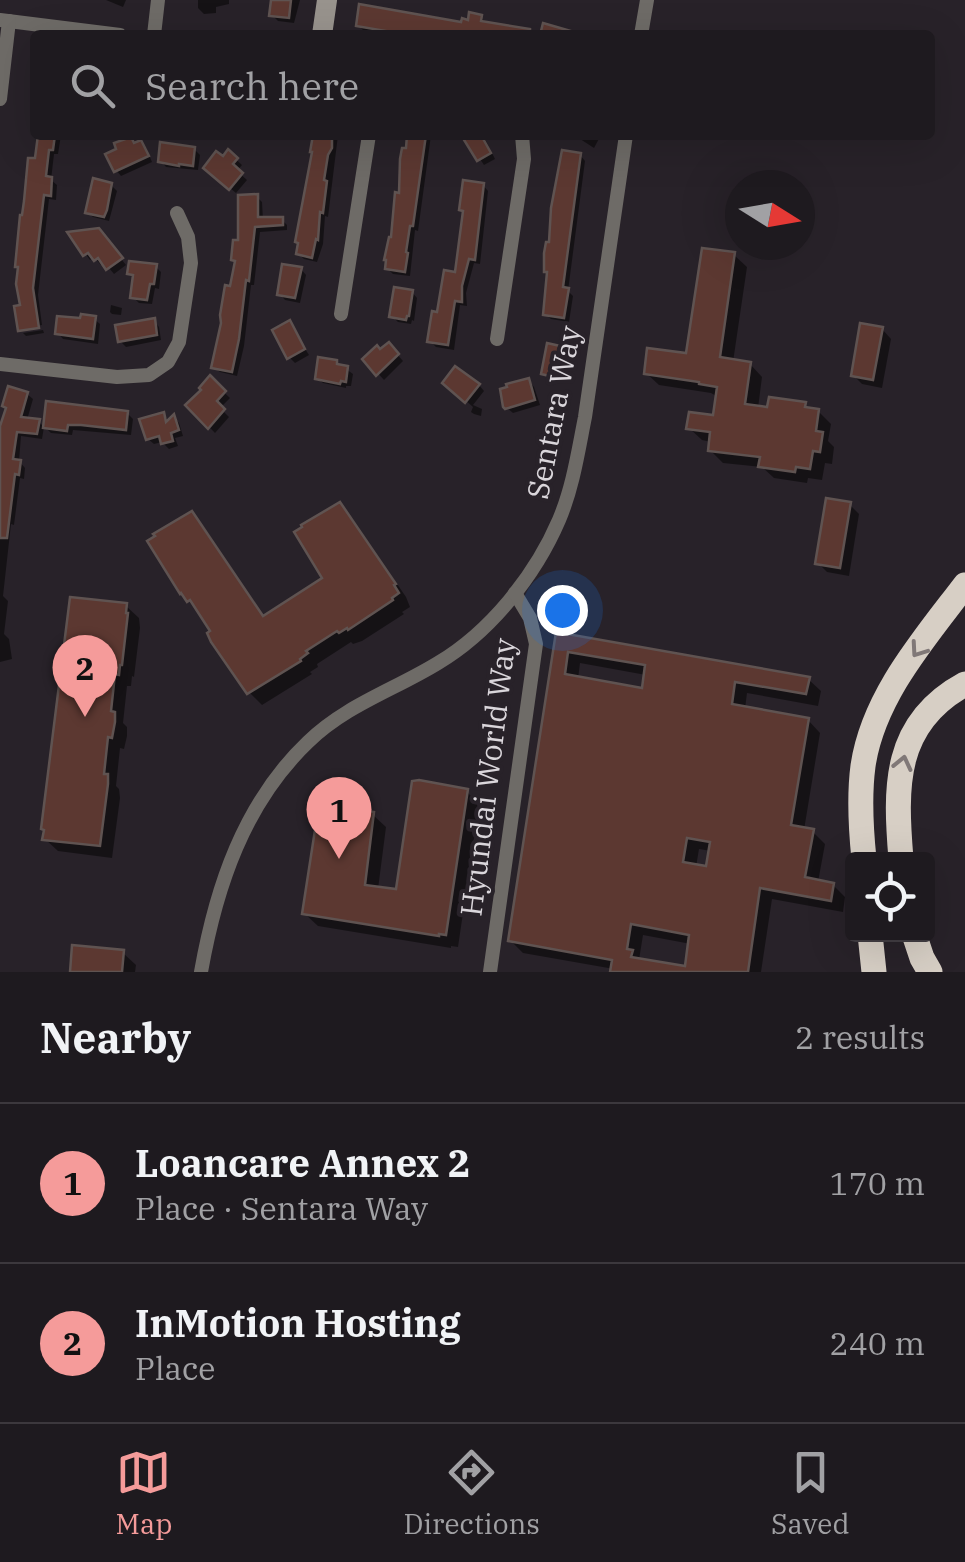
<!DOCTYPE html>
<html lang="en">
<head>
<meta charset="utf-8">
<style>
  :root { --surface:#1e1a1f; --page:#262328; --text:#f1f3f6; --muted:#a1a1a4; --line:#3c383d; --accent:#f59b9a }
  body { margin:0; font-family:"IBM Plex Serif",serif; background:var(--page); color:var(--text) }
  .controls { position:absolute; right:30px; bottom:30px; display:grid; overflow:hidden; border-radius:10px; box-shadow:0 10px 40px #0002 }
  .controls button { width:90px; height:90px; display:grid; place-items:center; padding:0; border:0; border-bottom:2px solid var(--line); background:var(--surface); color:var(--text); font:50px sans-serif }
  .compass { position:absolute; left:725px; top:170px; width:90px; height:90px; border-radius:50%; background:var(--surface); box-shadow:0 10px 40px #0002; rotate:101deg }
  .you { position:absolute; left:562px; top:610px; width:35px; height:35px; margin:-25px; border:8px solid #fff; border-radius:50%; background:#1a73e8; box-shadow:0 0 0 15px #1a73e833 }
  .badge { display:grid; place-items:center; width:65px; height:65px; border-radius:50%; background:var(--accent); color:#111; font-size:32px; font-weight:700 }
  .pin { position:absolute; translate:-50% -82px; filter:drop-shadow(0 2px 5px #0008) }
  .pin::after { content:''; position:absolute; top:52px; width:35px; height:30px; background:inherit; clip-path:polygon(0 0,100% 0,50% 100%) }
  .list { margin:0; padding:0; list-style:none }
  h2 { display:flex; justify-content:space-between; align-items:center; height:130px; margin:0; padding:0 40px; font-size:42px }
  h2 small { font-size:32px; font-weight:400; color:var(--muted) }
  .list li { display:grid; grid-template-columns:65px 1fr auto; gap:30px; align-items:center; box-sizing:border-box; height:160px; padding:0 40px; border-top:2px solid var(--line) }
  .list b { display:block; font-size:38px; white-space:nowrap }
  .list p { margin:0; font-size:32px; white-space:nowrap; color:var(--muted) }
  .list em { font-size:32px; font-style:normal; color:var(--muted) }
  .icon { flex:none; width:55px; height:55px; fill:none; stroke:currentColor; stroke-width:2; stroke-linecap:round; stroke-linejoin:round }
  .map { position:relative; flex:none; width:965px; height:972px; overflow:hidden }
  .search { position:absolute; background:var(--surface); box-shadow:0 10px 40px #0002; left:30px; right:30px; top:30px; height:110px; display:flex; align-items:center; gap:25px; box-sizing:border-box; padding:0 35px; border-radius:10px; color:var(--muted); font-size:38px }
  .sheet { height:450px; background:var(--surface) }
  nav { display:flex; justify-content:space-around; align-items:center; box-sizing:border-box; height:140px; border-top:2px solid var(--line); background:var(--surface); font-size:28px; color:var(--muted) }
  nav a { display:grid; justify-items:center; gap:5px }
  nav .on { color:var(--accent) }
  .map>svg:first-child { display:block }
</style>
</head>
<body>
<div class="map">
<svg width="965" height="972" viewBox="0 0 965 972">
  <rect width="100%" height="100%" fill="#282229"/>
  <!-- shadow -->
  <g fill="#0007" fill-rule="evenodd">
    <polygon points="106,0 126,0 123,7"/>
    <polygon points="198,0 229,0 229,4 216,7 216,13 204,14 198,8"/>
    <polygon points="274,0 300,0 294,23 278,21 272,15"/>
    <polygon points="481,17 486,24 543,33 572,32 575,35 387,35 364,31 358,25 463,25"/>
    <polygon points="40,135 61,135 58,154 54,154 51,180 57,185 56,200 49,199 38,295 42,325 21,328 21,331 20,330"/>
    <polygon points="316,135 338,135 328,217 325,216 323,244 317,262 304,259 299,254"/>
    <polygon points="409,135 431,135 418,231 415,230 410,276 393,274 387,268"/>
    <polygon points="464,135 483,135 495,159 484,165"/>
    <polygon points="574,135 601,135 594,148"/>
    <polygon points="131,139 136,145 140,143 146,148 152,162 121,176 116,170"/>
    <polygon points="194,149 200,155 198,170 166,167 161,161"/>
    <polygon points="229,153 242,165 237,171 247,180 236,193 212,173"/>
    <polygon points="580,155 585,161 568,291 573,296 569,322 551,319 545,314 552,245"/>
    <polygon points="111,185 117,191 109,221 93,217 87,212"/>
    <polygon points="483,185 488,191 480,264 474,263 466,293 467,306 460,305 454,350 436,347 430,341 457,275"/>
    <polygon points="257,197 262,202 263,220 282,220 287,225 287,230 260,232 254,285 251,285 244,346 237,376 220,372 214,367 237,263 233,259"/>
    <polygon points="71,234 104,237 126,265 114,274 104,262 101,265 94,257 90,260"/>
    <polygon points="734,255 747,267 733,362 750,364 762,377 758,408 805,405 810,410 818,411 831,424 828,441 834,447 832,464 825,463 822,480 808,478 807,483 774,478 762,467 723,463 710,450 711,442 702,440 689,428 715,418 718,397 711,393 659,385 646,373 689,356"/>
    <polygon points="156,267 161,272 159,289 155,288 152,304 139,303 133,297 135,279 130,273"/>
    <polygon points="301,269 306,275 300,303 285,300 280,294"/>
    <polygon points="412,292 417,298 414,321 412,320 411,324 398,322 392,316"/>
    <polygon points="111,305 122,308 121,315 112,314 110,312"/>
    <polygon points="94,319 100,324 98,344 63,339 58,333"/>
    <polygon points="154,321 159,327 161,340 126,347 120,341"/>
    <polygon points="289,324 309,355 295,363 289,357"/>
    <polygon points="882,329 891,339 882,388 862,384 853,375"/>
    <polygon points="43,330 44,333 26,336 23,333"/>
    <polygon points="389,345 403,361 384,380 365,359"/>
    <polygon points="567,350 573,356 567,383 550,379 544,373"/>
    <polygon points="336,362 353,374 351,386 346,386 346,388 323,383 317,378"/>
    <polygon points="210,379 230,398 220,408 229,417 215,433 188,405 204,390"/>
    <polygon points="529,381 534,387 540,405 513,413 505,406"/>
    <polygon points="446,383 479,385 484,391 473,405 482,409 481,416 474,414 471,412 473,407"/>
    <polygon points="27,394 33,399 27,420 38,421 44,427 42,439 21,436 19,461 25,468 24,479 20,478 14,525 11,524 3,596 8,601 4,634 9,639 12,659 0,662 0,438"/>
    <polygon points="127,413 133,419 131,435 73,430 72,435 51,433 45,427"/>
    <polygon points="163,415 170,422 174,418 179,423 183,436 175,438 178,446 169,449 162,442 154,444 148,439"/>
    <polygon points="339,505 352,518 406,597 410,607 402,612 404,614 362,641 353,644 351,642 317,664 318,667 310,672 312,674 262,705 249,692 201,613 182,593 192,514 204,527 265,618 325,578"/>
    <polygon points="850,505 859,514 849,576 827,572 818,563"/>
    <polygon points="126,606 139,618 140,628 134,677 132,676 131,686 127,686 123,723 127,727 127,736 124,749 120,748 116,786 119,789 120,798 112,858 58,851 45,839"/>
    <path d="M558 635 808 679 821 691 818 706 747 693 745 709 808 720 820 733 804 830 813 832 825 844 818 882 833 885 845 897 843 912 772 899 761 972H613L614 969 523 953 510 940ZM580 663 646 675 644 690 578 679ZM699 849 711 851 708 869 696 867ZM643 935 691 944 687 968 639 960Z"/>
    <polygon points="467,792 479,804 458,947 451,946 451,948 318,926 305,914 373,815 386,827 378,889 398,892"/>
    <polygon points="123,953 136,965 135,972 72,972"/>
  </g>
  <!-- building -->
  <g fill="#5c3831" stroke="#5f5351" stroke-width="2.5" fill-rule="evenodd">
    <polygon points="271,0 291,0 289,18 269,16"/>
    <polygon points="359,4 461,22 462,18 468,20 469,12 482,15 481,21 530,29 530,35 409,35 356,26"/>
    <polygon points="543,23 574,32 574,35 540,35"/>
    <polygon points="38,135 55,135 53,150 49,150 46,176 52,177 51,196 44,195 33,288 39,328 18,331 14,306 20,305 16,284 18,267 15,267 20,215 22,215 24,201 28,158 35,158"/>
    <polygon points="313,135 332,136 332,148 328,155 324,180 327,181 323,213 320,212 318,240 316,239 312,258 296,254 298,243 295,242 312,152 310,152"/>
    <polygon points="407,135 426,135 413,226 410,226 406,252 408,253 405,272 385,269 386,260 384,260 389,237 391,237 395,192 399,193 400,159 402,148 406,148"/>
    <polygon points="461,135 481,135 491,153 477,161"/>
    <polygon points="131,137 134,143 141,140 149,156 114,172 105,154 116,149 114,143"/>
    <polygon points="160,142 195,147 193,166 179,164 179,166 158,162"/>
    <polygon points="228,149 238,158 233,164 243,173 229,190 203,168 216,151 223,156"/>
    <polygon points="562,150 581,153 563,287 569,288 564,318 543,315 547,272 544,272 544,253 546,242 549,242 551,208"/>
    <polygon points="93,178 112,183 107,210 104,217 85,213"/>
    <polygon points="463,180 484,183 475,260 469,259 462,286 462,302 455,301 448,345 427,342 432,311 437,312 444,270 455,272 463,211 459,210"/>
    <polygon points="258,194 258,217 283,217 283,225 255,227 249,281 246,280 239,339 232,372 211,368 221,323 220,315 225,285 230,286 235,261 231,260 233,240 238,240 238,195"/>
    <polygon points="99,228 123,258 106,270 98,258 94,261 88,253 83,256 67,232"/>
    <polygon points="702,248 735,252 720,357 751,362 745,404 767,407 769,397 806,402 805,407 819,409 816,431 823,432 820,452 813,451 810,469 796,467 795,472 758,467 760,457 708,451 710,432 686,429 689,412 713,415 717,387 699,384 699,382 644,374 647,348 686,353"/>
    <polygon points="129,261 157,264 154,284 150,284 147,300 130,298 133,275 127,274"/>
    <polygon points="282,264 302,267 295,298 277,295"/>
    <polygon points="394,287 413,290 409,316 407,316 406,320 389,317"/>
    <polygon points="81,314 96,316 93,339 55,334 57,316 80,318"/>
    <polygon points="155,318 157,335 118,342 115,325"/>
    <polygon points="290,320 305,349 287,359 272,330"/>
    <polygon points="860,323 883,327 873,380 851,376"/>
    <polygon points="389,342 399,354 376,376 362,359 377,345 380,349"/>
    <polygon points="547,343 569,348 562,379 541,374"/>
    <polygon points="318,357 337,360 337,364 348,366 346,382 341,381 340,384 315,379"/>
    <polygon points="455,366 480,384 465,403 442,383"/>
    <polygon points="210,375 226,391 217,401 225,409 208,429 185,405 201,390 199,388"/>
    <polygon points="529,378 535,400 505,409 503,407 500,389 507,387 506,384"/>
    <polygon points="8,386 28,392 21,417 40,419 37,434 17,432 13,459 21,460 19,475 15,474 7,538 0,538 0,426 6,408 2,406"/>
    <polygon points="46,401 128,411 126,430 81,425 68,425 67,431 43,428"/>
    <polygon points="164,412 166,422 174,414 179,430 171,433 173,441 161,444 159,436 146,440 139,419"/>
    <polygon points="826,498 851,502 840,568 815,564"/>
    <polygon points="340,502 396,584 394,585 399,593 392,598 393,600 348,630 347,628 339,633 337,631 306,651 308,653 300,659 301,661 247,694 211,642 207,633 210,631 190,600 187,602 181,593 180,594 147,541 155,536 153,534 192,511 263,616 322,578 294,532 302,527 301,525"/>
    <polygon points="70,597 127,603 126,613 128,613 122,665 120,665 119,675 115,674 111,711 115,712 115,722 112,738 108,737 104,774 108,774 108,784 100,846 42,840 44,830 41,829"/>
    <path d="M556 632 810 677 806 694 735 682 732 704 809 718 791 825 814 829 805 877 834 883 831 901 760 888 748 972H610L612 960 508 941ZM568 652 645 665 642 688 565 674ZM687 838 710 842 706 866 683 862ZM631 924 689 935 685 966 631 957 633 950 627 949Z"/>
    <polygon points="419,780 468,789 446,935 439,934 439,936 302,914 319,804 374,812 365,885 396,889 412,781"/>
    <polygon points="72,945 124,950 122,972 70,972"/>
  </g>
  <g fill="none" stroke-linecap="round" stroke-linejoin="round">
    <!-- street -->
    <g stroke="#6e6b67" stroke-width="14">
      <polyline points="0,20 120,35"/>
      <polyline points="154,35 158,0"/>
      <polyline points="641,35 647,0"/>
      <polyline points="0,99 9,21"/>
      <polyline points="341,314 369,135"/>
      <polyline points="497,339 524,159 522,135"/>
      <polyline points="0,364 117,377 149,375 168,362 179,342 191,263 188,237 177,213"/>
      <path d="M201 972C216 887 244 803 308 742 346 705 394 690 438 663 490 632 535 576 559 520 573 487 578 452 585 417L626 135"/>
      <polyline points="490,972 536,644 530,618 515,593"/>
    </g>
    <!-- secondary -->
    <polyline stroke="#98938d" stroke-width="20" points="322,35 327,0"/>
    <!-- highway -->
    <g stroke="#d7cfc5" stroke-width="25">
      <path d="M864 859C861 830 859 796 863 766 873 697 924 639 965 585"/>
      <path d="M901 859C895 787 893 723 965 684"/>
      <polyline points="870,934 874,972"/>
      <polyline points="914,934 922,958 930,972"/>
    </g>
  </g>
  <!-- one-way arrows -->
  <defs><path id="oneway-chevron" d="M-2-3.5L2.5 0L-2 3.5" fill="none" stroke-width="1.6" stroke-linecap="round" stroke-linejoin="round" transform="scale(2.5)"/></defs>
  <g stroke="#807877">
    <use href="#oneway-chevron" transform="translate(918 650) rotate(125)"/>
    <use href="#oneway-chevron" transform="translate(903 763) rotate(-77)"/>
  </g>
  <g text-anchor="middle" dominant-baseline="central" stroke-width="8" stroke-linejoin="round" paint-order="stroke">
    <!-- street labels -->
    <g font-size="30" fill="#dad6db" stroke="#282229">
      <text transform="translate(553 412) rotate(-79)">Sentara Way</text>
      <text transform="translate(487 777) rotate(-83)">Hyundai World Way</text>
    </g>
  </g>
</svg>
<div class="controls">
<button><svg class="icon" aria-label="locate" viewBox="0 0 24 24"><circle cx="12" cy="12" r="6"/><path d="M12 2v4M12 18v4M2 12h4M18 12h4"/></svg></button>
</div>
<svg class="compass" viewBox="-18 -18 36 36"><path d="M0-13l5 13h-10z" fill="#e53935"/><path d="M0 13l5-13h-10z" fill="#a1a1a4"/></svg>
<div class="you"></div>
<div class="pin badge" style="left:339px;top:859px">1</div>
<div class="pin badge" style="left:85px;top:717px">2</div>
<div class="search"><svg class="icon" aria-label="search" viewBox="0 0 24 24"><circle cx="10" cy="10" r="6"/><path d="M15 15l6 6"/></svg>Search here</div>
</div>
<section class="sheet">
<h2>Nearby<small>2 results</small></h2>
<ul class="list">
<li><span class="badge">1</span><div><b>Loancare Annex 2</b><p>Place · Sentara Way</p></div><em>170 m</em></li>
<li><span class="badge">2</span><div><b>InMotion Hosting</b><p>Place</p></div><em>240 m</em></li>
</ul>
</section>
<nav>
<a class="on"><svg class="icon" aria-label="map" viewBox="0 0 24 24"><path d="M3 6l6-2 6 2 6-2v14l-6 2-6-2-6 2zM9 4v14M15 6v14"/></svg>Map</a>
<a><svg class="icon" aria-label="directions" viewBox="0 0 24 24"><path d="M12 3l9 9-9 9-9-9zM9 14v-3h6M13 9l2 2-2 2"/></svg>Directions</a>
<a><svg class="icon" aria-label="saved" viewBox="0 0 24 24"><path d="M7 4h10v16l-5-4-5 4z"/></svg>Saved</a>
</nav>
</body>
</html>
